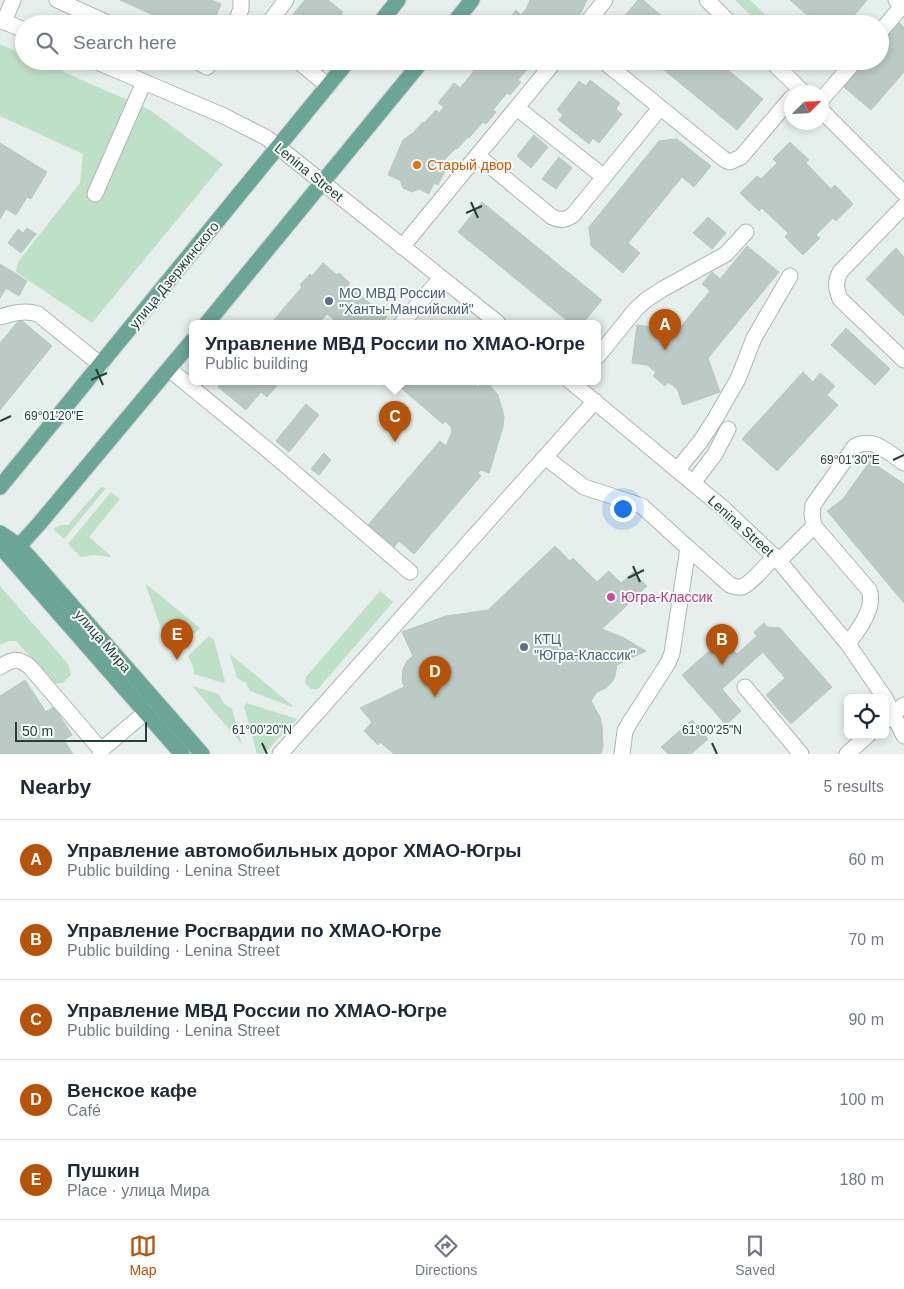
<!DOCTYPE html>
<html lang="en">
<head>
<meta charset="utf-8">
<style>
  :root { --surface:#fff; --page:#f6f6f7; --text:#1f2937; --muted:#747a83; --line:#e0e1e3; --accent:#b45309 }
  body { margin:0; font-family:Helvetica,sans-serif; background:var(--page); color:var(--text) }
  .controls { position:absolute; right:15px; bottom:15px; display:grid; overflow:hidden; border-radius:8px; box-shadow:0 2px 8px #0003 }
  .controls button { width:45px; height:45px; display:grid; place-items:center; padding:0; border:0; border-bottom:1px solid var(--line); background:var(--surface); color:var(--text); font:25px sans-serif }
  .compass { position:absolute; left:784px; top:85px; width:45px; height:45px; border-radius:50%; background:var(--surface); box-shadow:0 2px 8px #0003; rotate:66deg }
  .scale { position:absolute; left:15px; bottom:12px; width:132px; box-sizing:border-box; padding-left:5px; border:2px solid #24423a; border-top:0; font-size:14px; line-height:18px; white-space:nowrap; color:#24423a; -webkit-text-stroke:4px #f7fbf9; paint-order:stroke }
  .you { position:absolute; left:622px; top:508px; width:18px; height:18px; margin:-12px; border:4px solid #fff; border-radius:50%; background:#1a73e8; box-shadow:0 0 0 8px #1a73e833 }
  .badge { display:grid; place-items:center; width:32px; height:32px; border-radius:50%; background:var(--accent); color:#fff; font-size:16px; font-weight:700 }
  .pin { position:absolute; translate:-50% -41px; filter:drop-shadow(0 1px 2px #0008) }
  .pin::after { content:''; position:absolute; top:26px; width:18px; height:15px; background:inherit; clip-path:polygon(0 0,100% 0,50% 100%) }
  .popup { position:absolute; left:189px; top:320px; width:412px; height:65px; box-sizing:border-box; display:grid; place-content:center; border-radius:8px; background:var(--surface); filter:drop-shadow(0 1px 4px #0005); font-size:16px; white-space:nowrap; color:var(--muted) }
  .popup b { font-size:19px; color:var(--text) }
  .popup::after { content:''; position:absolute; left:50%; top:100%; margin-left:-10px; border:10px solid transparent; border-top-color:var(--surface) }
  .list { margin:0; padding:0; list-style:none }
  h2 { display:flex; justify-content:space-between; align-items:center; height:65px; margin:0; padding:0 20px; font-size:21px }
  h2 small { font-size:16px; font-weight:400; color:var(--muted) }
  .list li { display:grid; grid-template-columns:32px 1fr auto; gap:15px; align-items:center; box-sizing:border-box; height:80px; padding:0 20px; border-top:1px solid var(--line) }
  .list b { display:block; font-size:19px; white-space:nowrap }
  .list p { margin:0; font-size:16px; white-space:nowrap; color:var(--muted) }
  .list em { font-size:16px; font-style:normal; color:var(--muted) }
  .icon { flex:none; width:28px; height:28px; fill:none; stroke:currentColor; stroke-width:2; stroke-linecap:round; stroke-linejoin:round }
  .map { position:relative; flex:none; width:904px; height:754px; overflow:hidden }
  .search { position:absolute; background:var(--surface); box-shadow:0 2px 8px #0003; left:15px; right:15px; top:15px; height:55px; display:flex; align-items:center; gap:12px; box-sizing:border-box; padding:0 18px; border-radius:28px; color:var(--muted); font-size:19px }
  .sheet { height:465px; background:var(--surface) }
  nav { display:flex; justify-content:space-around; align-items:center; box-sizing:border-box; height:70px; border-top:1px solid var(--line); background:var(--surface); font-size:14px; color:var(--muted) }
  nav a { display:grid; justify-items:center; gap:2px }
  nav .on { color:var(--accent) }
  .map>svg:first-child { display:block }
</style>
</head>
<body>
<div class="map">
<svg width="904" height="754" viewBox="0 0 904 754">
  <rect width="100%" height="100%" fill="#e6efeb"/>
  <!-- green -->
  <g fill="#bfe0c8">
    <polygon points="735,0 750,0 775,24 760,24"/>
    <polygon points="0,44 24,55 24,61 39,61 150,110 223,164 92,323 16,272 18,262 80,183 83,154 0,116"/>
    <polygon points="101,487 106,488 64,539 53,529 61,525 68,525"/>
    <polygon points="111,492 120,499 89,537 111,556 110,557 95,555 81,557 68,544"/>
    <polygon points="145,583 200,628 180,648 172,643 166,642"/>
    <polygon points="0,586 68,664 71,674 63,683 55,684 52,681 16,641 9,641 0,645"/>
    <polygon points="380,591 393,602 318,689 311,689 305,683 306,677"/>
    <polygon points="209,636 214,640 225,681 223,683 194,674 193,666 188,656"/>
    <polygon points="230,654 293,706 292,707 250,691 246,683 237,678"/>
    <polygon points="192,686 219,694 224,704 232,709 242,744"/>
    <polygon points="247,703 297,719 264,754 257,754 244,706"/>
  </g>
  <!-- building -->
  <g fill="#bbcac4" stroke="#b8c9c2">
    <polygon points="120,0 212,0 221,4 213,24 173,24"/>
    <polygon points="305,0 328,0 343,12 334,24 285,24"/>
    <polygon points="530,0 587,0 578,19 572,24 544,24 526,9"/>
    <polygon points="638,0 643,0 671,24 618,24"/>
    <polygon points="790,0 867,0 847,24 817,24"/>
    <polygon points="526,9 544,24 505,24 516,10 521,15"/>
    <polygon points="899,23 904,27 904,72 871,110 844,87 866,61 880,61 880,44"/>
    <polygon points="475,61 538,61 531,70 528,68 518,80 521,82 510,95 507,93 493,110 496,112 486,124 483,122 469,138 439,113 444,107 438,103 454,83 460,88 474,71 471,69 476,63"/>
    <polygon points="653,61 717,61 763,99 737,130"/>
    <polygon points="590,80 620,103 616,109 622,114 599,143 593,138 589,144 559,120 563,115 557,110 579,81 586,86"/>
    <polygon points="436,110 468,137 457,149 456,148 445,159 441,169 445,171 438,185 434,183 429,194 419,189 412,192 403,188 400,180 388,175 403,140 414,132 422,123 425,122"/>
    <polygon points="534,135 548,147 531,168 517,156"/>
    <polygon points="677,139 711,166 694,187 682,177 628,243 640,253 623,273 591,246 589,227 659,141"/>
    <polygon points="790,142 809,160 806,163 831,189 835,185 853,204 836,221 833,218 816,235 820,238 803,255 785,237 788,233 762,208 759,211 740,193 757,176 761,179 777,163 773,159"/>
    <polygon points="0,143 47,172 31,199 27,197 16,215 6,209 0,219"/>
    <polygon points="559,157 572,168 556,189 542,179"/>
    <polygon points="482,202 602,300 583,323 570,323 458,232"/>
    <polygon points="708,217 726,233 712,249 693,233"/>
    <polygon points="27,228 36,234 21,253 8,243 18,229 23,233"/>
    <polygon points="747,246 779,272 708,358 720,392 683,405 677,389 668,382 665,386 653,376 656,372 647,365 632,363 637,325 678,330 710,291 702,284 712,272 720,279"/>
    <polygon points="896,248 904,257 904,316 866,279"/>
    <polygon points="323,263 337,275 339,273 350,283 348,285 387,317 381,323 338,323 327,314 319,323 271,323 302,287 300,285 310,274 312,276"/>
    <polygon points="0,264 15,273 0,298"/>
    <polygon points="15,273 27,281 19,296 6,288"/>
    <polygon points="20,319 52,346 0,410 0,343"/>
    <polygon points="846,328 890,369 875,385 831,345"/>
    <polygon points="803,372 813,382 820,373 835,386 827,395 838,405 777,471 742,439"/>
    <polygon points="223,381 281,381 267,397 261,392 246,410 218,387"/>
    <polygon points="393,381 476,381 478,382 476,385 478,387 484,381 486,381 498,395 504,416 503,427 489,473 481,470 478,473 481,476 414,554 399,541 394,547 368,525 440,441 446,446 452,432 451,427 445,421 443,424"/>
    <polygon points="306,404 319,415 289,452 276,441"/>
    <polygon points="324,453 331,460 319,475 311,469"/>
    <polygon points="870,461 904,484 904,603 827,511 843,499"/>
    <polygon points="555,546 570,561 573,558 597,582 609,571 621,583 633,572 647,586 602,629 624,638 646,651 617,665 615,676 612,682 606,688 597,692 591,701 600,717 602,726 603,746 601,754 394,754 380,742 378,745 364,731 372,722 360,708 404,687 402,680 403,669 407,661 413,656 402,632 446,616 488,610"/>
    <polygon points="764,623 767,627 780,628 832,687 791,724 766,695 785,678 763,652 722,689 741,711 726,725 682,675 723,639 737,654 757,636 754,632"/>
    <polygon points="25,680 46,712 54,707 72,735 64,740 73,754 0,754 0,696"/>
    <polygon points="692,720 708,739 691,754 668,754 661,747"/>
  </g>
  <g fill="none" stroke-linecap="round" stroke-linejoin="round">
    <!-- minor casing -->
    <g stroke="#a8b8b2" stroke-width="17">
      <g id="minor">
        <polyline points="57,0 110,24"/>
        <polyline points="707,0 731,24"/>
        <polyline points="0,20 24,30"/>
        <polyline points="4,22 13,0"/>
        <polyline points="235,24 241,9 241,0"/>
        <polyline points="268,24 286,0"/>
        <polyline points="586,24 605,0"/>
        <polyline points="880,32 902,6 896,0"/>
        <polyline points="95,61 224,116 267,138 498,323"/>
        <polyline points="195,61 207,67 213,61"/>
        <polyline points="298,61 328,86"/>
        <polyline points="603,61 725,160 730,162 741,157 792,97"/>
        <polyline points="771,61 803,92"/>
        <polyline points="822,99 855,61"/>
        <polyline points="517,108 604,177"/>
        <polyline points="822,111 904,193"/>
        <path d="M478 156 552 217C561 221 566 220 573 215L660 108"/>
        <polyline points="95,194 144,82"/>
        <path d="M904 206 840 272C835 282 836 288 840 299L904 360"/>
        <polyline points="402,247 555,61"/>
        <path d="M0 317C13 313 25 310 38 314L101 365"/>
        <polyline points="402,323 441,278"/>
        <polyline points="598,356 636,309 646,300 661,290 726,254 746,232"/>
        <polyline points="169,369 269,451 410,572"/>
        <polyline points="570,381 723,508 779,561 848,644 885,698"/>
        <polyline points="545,457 584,487 642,506 688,548"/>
        <polyline points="677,470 700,442 715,419 738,379 754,338 790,276"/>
        <polyline points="693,483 715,454 728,429"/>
        <path d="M814 526 869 590C876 608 858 630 848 644"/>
        <path d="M779 561 814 526 812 514 813 505 855 446C875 437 887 452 904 463"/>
        <path d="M0 667C12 659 18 657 30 667L101 750"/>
        <polyline points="745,687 801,754"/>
        <polyline points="885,698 904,736"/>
        <polyline points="885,721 904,705"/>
        <polyline points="100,754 101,750 146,712"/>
        <polyline points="280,754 595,401"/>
        <path d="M622 754 625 731 630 722 668 663 672 653 688 548 730 585C733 586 738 588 742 587 752 583 767 564 775 556"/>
        <polyline points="847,754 868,735"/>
      </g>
    </g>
    <!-- major casing -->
    <g stroke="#c2cac8" stroke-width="17">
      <g id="major">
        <polyline points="379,24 398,0"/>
        <polyline points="453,24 472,0"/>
        <polyline points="207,323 422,61"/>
        <polyline points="0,487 348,61"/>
        <polyline points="0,533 19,546 39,568 202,754"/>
        <polyline points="0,546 182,754"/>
        <polyline points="4,550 19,546 39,524 192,341"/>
      </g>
    </g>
    <!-- minor -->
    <use href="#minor" stroke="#fff" stroke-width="15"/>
    <!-- major -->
    <use href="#major" stroke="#6aa596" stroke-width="15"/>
  </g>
  <!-- ticks -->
  <path fill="none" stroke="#24423a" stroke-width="2" d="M471 202 478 218M466 213 482 206M96 369 103 385M91 380 107 373M0 421 11 416M893 460 904 455M633 566 640 582M628 578 644 570M262 743 267 754M712 743 717 754"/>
  <!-- markers -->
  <circle fill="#e8710a" stroke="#f7fbf9" stroke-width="2" cx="417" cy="165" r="5"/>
  <g fill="#5c6f8a" stroke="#f7fbf9" stroke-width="2">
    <circle cx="329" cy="301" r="5"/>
    <circle cx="524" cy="647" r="5"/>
  </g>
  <circle fill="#d1479c" stroke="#f7fbf9" stroke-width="2" cx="611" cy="597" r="5"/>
  <g text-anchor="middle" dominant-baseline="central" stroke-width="4" stroke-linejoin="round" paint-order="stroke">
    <!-- food labels -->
    <g font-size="14" fill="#c56008" stroke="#f7fbf9" text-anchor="start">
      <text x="427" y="165">Старый двор</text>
    </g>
    <!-- street labels -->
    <g font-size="14" fill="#24423a" stroke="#f7fbf9">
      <text transform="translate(309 172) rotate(39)">Lenina Street</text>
      <text transform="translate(174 275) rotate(-51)">улица Дзержинского</text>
      <text transform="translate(741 526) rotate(42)">Lenina Street</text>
      <text transform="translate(103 641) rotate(49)">улица Мира</text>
    </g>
    <!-- service labels -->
    <g font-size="14" fill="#4e5e75" stroke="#f7fbf9" text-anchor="start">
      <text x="339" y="293">МО МВД России<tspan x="339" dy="16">"Ханты-Мансийский"</tspan></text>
      <text x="534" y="639">КТЦ<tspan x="534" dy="16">"Югра-Классик"</tspan></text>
    </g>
    <!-- hotel labels -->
    <g font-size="14" fill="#b23c85" stroke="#f7fbf9" text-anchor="start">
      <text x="621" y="597">Югра-Классик</text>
    </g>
  </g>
  <g font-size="12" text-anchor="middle" fill="#24423a" stroke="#f7fbf9" stroke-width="4" stroke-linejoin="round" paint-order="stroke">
    <text x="54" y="420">69°01'20"E</text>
    <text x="850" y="464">69°01'30"E</text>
    <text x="262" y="734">61°00'20"N</text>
    <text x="712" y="734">61°00'25"N</text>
  </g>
</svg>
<div class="controls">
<button><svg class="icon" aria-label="locate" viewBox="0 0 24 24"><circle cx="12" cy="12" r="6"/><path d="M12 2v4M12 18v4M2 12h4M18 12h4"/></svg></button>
</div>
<svg class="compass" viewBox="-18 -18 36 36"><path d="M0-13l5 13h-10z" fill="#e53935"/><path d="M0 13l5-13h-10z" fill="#747a83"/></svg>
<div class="scale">50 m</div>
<div class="you"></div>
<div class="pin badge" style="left:665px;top:350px">A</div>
<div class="pin badge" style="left:722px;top:665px">B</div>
<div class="pin badge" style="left:395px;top:442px">C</div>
<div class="popup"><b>Управление МВД России по ХМАО-Югре</b>Public building</div>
<div class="pin badge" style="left:435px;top:697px">D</div>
<div class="pin badge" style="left:177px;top:660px">E</div>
<div class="search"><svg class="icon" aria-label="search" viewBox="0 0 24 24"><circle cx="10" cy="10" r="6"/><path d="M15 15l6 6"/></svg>Search here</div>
</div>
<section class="sheet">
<h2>Nearby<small>5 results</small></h2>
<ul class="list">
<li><span class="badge">A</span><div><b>Управление автомобильных дорог ХМАО-Югры</b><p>Public building · Lenina Street</p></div><em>60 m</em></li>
<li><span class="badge">B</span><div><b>Управление Росгвардии по ХМАО-Югре</b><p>Public building · Lenina Street</p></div><em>70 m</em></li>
<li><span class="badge">C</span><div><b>Управление МВД России по ХМАО-Югре</b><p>Public building · Lenina Street</p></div><em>90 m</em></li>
<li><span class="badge">D</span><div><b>Венское кафе</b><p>Café</p></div><em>100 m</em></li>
<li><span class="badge">E</span><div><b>Пушкин</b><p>Place · улица Мира</p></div><em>180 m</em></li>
</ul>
</section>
<nav>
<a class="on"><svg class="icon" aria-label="map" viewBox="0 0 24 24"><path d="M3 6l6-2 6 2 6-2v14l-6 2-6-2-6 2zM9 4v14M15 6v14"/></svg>Map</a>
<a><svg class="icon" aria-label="directions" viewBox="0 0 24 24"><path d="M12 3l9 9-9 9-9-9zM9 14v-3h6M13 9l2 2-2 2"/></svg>Directions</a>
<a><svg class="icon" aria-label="saved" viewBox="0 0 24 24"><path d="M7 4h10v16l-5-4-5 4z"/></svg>Saved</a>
</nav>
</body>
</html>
